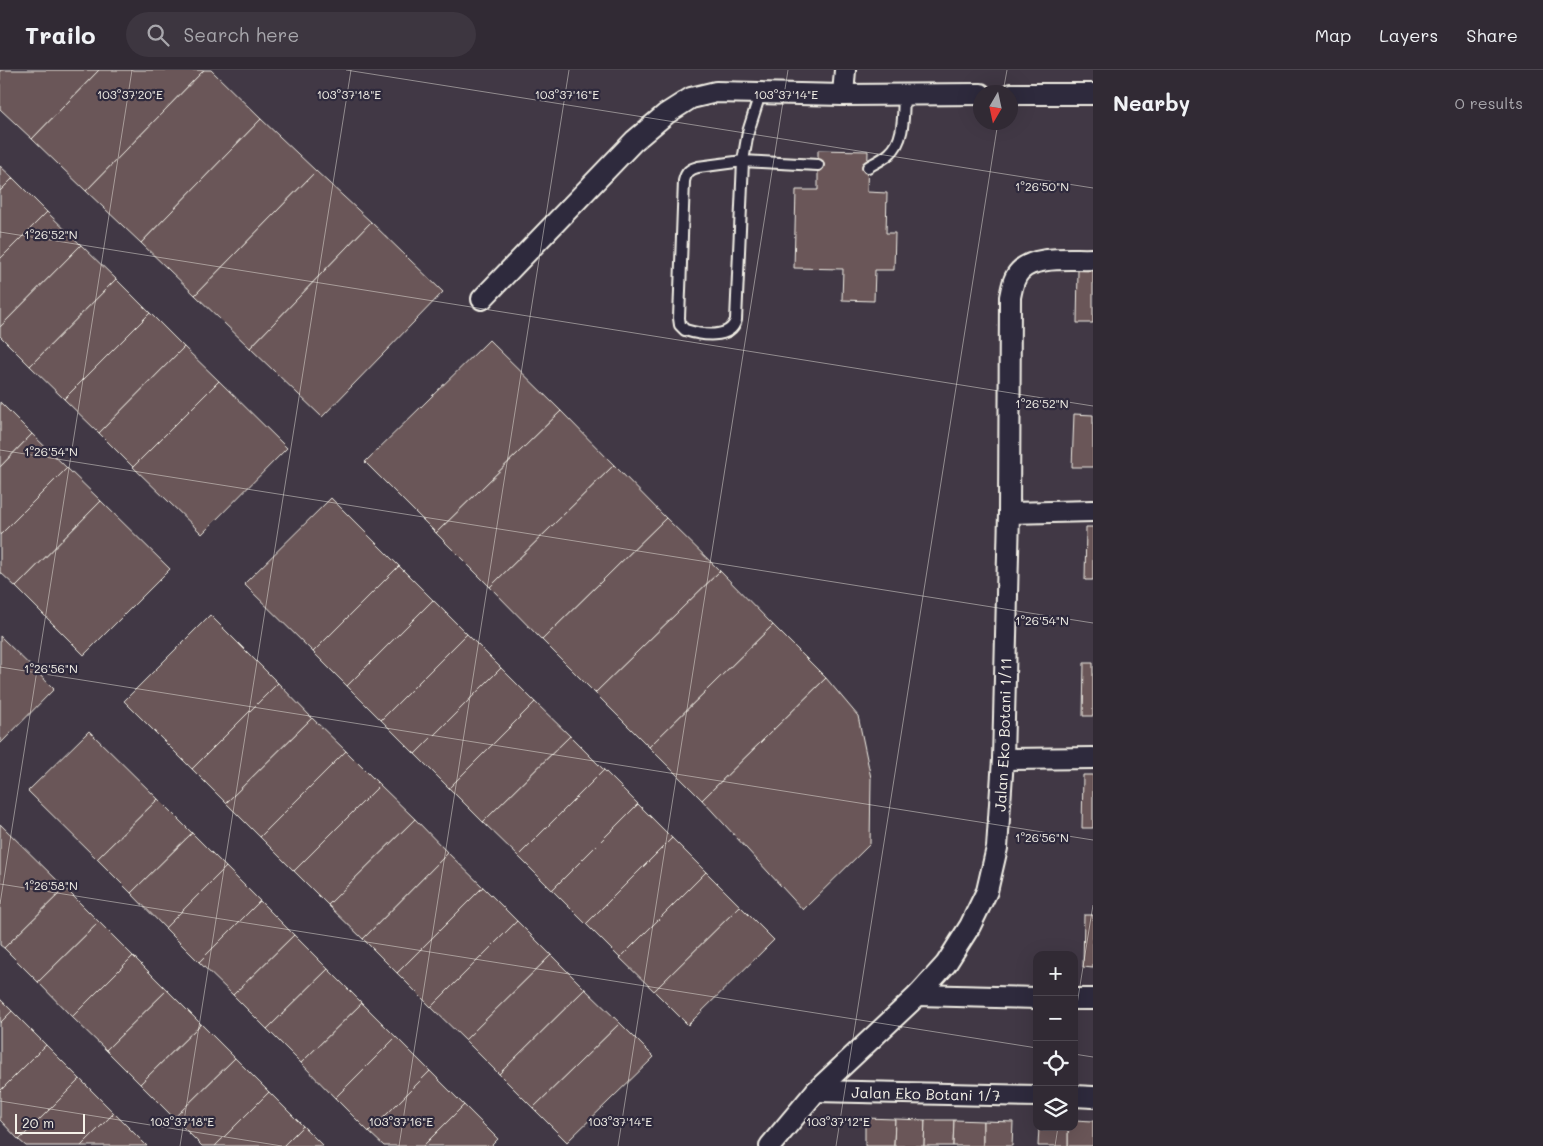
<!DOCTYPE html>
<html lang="en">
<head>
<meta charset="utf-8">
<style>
  :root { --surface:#312a34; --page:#3d3640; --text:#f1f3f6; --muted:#a8a7ac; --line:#4c464f }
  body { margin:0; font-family:Mali,sans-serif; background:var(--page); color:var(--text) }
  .controls { position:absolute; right:15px; bottom:15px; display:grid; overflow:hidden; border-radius:10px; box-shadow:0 5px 20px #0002 }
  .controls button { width:45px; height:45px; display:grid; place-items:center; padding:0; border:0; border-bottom:1px solid var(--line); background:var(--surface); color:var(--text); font:25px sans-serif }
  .compass { position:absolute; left:973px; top:15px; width:45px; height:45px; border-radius:50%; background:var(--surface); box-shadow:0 5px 20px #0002; rotate:189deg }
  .scale { position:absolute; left:15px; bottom:12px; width:70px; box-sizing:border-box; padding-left:5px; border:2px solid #f4f1e8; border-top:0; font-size:14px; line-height:18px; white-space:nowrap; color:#f4f1e8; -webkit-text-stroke:4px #2f2a3d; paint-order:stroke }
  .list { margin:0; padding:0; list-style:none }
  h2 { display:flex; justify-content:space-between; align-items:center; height:65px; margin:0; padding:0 20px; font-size:21px }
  h2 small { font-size:16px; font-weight:400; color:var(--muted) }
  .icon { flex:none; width:28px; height:28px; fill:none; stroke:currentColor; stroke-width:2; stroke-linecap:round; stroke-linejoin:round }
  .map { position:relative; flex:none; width:1093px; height:1076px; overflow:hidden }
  header { display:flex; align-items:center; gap:30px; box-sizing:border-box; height:70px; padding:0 25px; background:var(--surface); border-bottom:1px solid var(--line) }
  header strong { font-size:24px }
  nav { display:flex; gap:28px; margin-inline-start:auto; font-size:18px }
  .search { width:350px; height:45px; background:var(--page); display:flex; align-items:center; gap:12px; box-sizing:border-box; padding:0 18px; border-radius:28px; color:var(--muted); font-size:19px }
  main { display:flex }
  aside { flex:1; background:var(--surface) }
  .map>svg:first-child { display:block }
</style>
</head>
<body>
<header>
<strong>Trailo</strong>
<div class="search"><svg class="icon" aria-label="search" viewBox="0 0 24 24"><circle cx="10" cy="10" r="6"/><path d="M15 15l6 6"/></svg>Search here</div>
<nav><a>Map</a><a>Layers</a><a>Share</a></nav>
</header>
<main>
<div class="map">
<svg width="1093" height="1076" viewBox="0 0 1093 1076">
  <rect width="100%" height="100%" fill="#413845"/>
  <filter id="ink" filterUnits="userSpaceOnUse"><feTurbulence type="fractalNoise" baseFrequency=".02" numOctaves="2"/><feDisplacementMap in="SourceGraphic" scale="10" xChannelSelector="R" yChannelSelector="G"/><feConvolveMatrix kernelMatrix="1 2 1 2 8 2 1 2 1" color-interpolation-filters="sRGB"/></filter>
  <g filter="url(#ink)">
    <!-- building -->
    <g fill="#6a5758" stroke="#f4f1e8">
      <polygon points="0,0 99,0 32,69 0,39"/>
      <polygon points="99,0 204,0 86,121 32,69"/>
      <polygon points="204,0 211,0 261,49 141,173 86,121"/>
      <polygon points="261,49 316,101 195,225 141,173"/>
      <polygon points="818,80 868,81 867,122 887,123 886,163 895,163 894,200 875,200 874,231 842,230 843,199 794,198 796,120 818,120"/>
      <polygon points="0,96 13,108 0,121"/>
      <polygon points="316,101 371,152 250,278 195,225"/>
      <polygon points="13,108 47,142 0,189 0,121"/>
      <polygon points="47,142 81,175 0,257 0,189"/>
      <polygon points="371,152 443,222 322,347 250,278"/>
      <polygon points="81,175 116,209 30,296 0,266 0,257"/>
      <polygon points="1078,200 1093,201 1093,253 1077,253"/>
      <polygon points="116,209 150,243 64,329 30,296"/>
      <polygon points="150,243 184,277 99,363 64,329"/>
      <polygon points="489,270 561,341 436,463 365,392"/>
      <polygon points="184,277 219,311 133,397 99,363"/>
      <polygon points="219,311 287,378 202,464 133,397"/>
      <polygon points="0,332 32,364 0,397"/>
      <polygon points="561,341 614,395 490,517 436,463"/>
      <polygon points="1074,344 1093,345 1093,397 1072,397"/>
      <polygon points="32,364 67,398 0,465 0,397"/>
      <polygon points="614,395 666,448 542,570 490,517"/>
      <polygon points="67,398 101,431 16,517 0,502 0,465"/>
      <polygon points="331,428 399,496 313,582 244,514"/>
      <polygon points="101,431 170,499 84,585 16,517"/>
      <polygon points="666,448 720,501 595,623 542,570"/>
      <polygon points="1086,457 1093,457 1093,510 1085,510"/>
      <polygon points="399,496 433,530 347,616 313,582"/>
      <polygon points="720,501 773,555 649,677 595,623"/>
      <polygon points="433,530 467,564 381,650 347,616"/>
      <polygon points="210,545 278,613 192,699 124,631"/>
      <polygon points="773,555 826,608 702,730 649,677"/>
      <polygon points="467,564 501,598 415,684 381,650"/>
      <polygon points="0,566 54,619 0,674"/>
      <polygon points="1084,593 1093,593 1093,646 1083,646"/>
      <polygon points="501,598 535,632 449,718 415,684"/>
      <polygon points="826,608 858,646 871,708 870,774 803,840 702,730"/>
      <polygon points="278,613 312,648 226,733 192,699"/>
      <polygon points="535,632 570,666 483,752 449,718"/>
      <polygon points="312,648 346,681 260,767 226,733"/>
      <polygon points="89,661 158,729 97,789 28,721"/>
      <polygon points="570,666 604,700 518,786 483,752"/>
      <polygon points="346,681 380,715 294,801 260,767"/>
      <polygon points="604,700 638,734 552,820 518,786"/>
      <polygon points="1083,705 1093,705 1093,758 1082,758"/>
      <polygon points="380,715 415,749 328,835 294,801"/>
      <polygon points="158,729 192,763 131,823 97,789"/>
      <polygon points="638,734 672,768 586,854 552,820"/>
      <polygon points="415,749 448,783 363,869 328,835"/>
      <polygon points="0,754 65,818 4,878 0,875"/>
      <polygon points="192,763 226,797 165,858 131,823"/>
      <polygon points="672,768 706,802 620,888 586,854"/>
      <polygon points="448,783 483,817 397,903 363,869"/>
      <polygon points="226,797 260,831 199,892 165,858"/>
      <polygon points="706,802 740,836 654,921 620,888"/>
      <polygon points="483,817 517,851 431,937 397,903"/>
      <polygon points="65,818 99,852 38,912 4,878"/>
      <polygon points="260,831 294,865 233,925 199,892"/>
      <polygon points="740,836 774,870 688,955 654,921"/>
      <polygon points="1084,845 1093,845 1093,898 1083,897"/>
      <polygon points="517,851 551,885 465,970 431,937"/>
      <polygon points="99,852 133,886 72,947 38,912"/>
      <polygon points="294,865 328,899 267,959 233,925"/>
      <polygon points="551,885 585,919 499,1004 465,970"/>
      <polygon points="133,886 167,920 106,980 72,947"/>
      <polygon points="328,899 362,933 301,993 267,959"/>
      <polygon points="585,919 620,953 533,1038 499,1004"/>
      <polygon points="167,920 201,954 140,1014 106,980"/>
      <polygon points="0,929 12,941 0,953"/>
      <polygon points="362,933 396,967 335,1028 301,993"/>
      <polygon points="12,941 46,975 0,1021 0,953"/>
      <polygon points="620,953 654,987 567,1072 533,1038"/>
      <polygon points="201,954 235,988 174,1048 140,1014"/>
      <polygon points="396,967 430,1001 369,1062 335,1028"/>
      <polygon points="46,975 80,1009 19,1070 0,1050 0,1021"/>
      <polygon points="235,988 269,1022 215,1076 202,1076 174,1048"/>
      <polygon points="430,1001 464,1035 423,1076 384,1076 369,1062"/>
      <polygon points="80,1009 114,1043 81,1076 26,1076 19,1070"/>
      <polygon points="269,1022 303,1056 283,1076 215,1076"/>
      <polygon points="464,1035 498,1069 491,1076 423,1076"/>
      <polygon points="114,1043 147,1076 81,1076"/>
      <polygon points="865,1048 895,1049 894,1076 865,1076"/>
      <polygon points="895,1049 925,1050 924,1076 894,1076"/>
      <polygon points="925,1050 954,1050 953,1076 924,1076"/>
      <polygon points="954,1050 983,1051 983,1076 953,1076"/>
      <polygon points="1074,1050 1093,1051 1093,1076 1068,1076 1068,1057 1074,1057"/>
      <polygon points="983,1051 1013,1052 1012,1076 983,1076"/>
      <polygon points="303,1056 323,1076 283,1076"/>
      <polygon points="1039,1057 1068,1057 1068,1076 1038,1076"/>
    </g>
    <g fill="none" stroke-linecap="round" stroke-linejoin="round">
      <!-- service casing -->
      <g stroke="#f4f1e8" stroke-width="14">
        <g id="service">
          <path d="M760 24 748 62 743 91 736 250C730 270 701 265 685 260L680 255 679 248 684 111C686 102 690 99 698 97L743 91 818 95"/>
          <path d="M868 97C875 93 883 89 889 84 905 71 903 44 904 24"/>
        </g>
      </g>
      <!-- minor casing -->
      <g stroke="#f4f1e8" stroke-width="24">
        <g id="minor">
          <polyline points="1011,24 1093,24"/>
          <polyline points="843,25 845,0"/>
          <polyline points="482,229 634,71 666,44 691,28 716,22 843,25 981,24"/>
          <polyline points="1009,443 1093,441"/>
          <polyline points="1003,689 1093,688"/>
          <polyline points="918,925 1037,928"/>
          <polyline points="1074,929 1093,929"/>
          <path id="s1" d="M816 1021 1037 1026"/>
          <polyline points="1074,1026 1093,1027"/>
          <path id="s2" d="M770 1076 816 1021 918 925 946 894 970 856 987 821 997 778 1003 689 1009 443 1010 227C1012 218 1013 208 1020 201 1034 185 1073 190 1093 189"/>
        </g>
      </g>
      <!-- service -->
      <use href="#service" stroke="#2f2a3d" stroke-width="10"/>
      <!-- minor -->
      <use href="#minor" stroke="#2f2a3d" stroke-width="20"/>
    </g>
  </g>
  <!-- ticks -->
  <path fill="none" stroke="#f4f1e8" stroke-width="1" stroke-opacity="0.45" d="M346 0 1093 118M1003 22 1007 0M0 162 1093 336M0 380 1093 553M0 597 1093 770M0 814 1037 978M0 834 132 0M1074 953 1093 835M1074 984 1093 987M0 1031 282 1076M180 1076 351 0M399 1076 569 0M618 1076 788 0M836 1076 998 52M1055 1076 1058 1057"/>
  <g text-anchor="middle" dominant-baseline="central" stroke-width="4.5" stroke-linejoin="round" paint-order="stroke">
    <!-- street labels -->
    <g font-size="15" fill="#f4f1e8" stroke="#2f2a3d">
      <text stroke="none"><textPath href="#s2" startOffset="495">Jalan Eko Botani 1/11</textPath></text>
      <text stroke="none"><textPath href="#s1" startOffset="110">Jalan Eko Botani 1/7</textPath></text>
    </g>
  </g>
  <g font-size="12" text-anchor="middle" fill="#f4f1e8" stroke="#2f2a3d" stroke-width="4.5" stroke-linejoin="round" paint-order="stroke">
    <text x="130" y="29">103°37'20"E</text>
    <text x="349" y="29">103°37'18"E</text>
    <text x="567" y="29">103°37'16"E</text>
    <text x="786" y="29">103°37'14"E</text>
    <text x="1042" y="121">1°26'50"N</text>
    <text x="51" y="169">1°26'52"N</text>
    <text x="1042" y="338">1°26'52"N</text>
    <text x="51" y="386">1°26'54"N</text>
    <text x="1042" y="555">1°26'54"N</text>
    <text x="51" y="603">1°26'56"N</text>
    <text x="1042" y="772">1°26'56"N</text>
    <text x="51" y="820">1°26'58"N</text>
    <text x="182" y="1056">103°37'18"E</text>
    <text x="401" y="1056">103°37'16"E</text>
    <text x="620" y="1056">103°37'14"E</text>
    <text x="838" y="1056">103°37'12"E</text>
  </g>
</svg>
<div class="controls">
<button>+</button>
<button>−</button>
<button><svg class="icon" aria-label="locate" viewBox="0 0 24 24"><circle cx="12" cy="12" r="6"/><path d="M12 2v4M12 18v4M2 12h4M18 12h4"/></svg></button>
<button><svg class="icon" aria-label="layers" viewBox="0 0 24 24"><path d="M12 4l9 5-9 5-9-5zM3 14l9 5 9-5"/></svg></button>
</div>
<svg class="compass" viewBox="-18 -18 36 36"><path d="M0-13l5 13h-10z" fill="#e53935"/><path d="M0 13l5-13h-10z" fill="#a8a7ac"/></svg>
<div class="scale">20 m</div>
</div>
<aside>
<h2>Nearby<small>0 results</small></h2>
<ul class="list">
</ul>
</aside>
</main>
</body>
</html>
